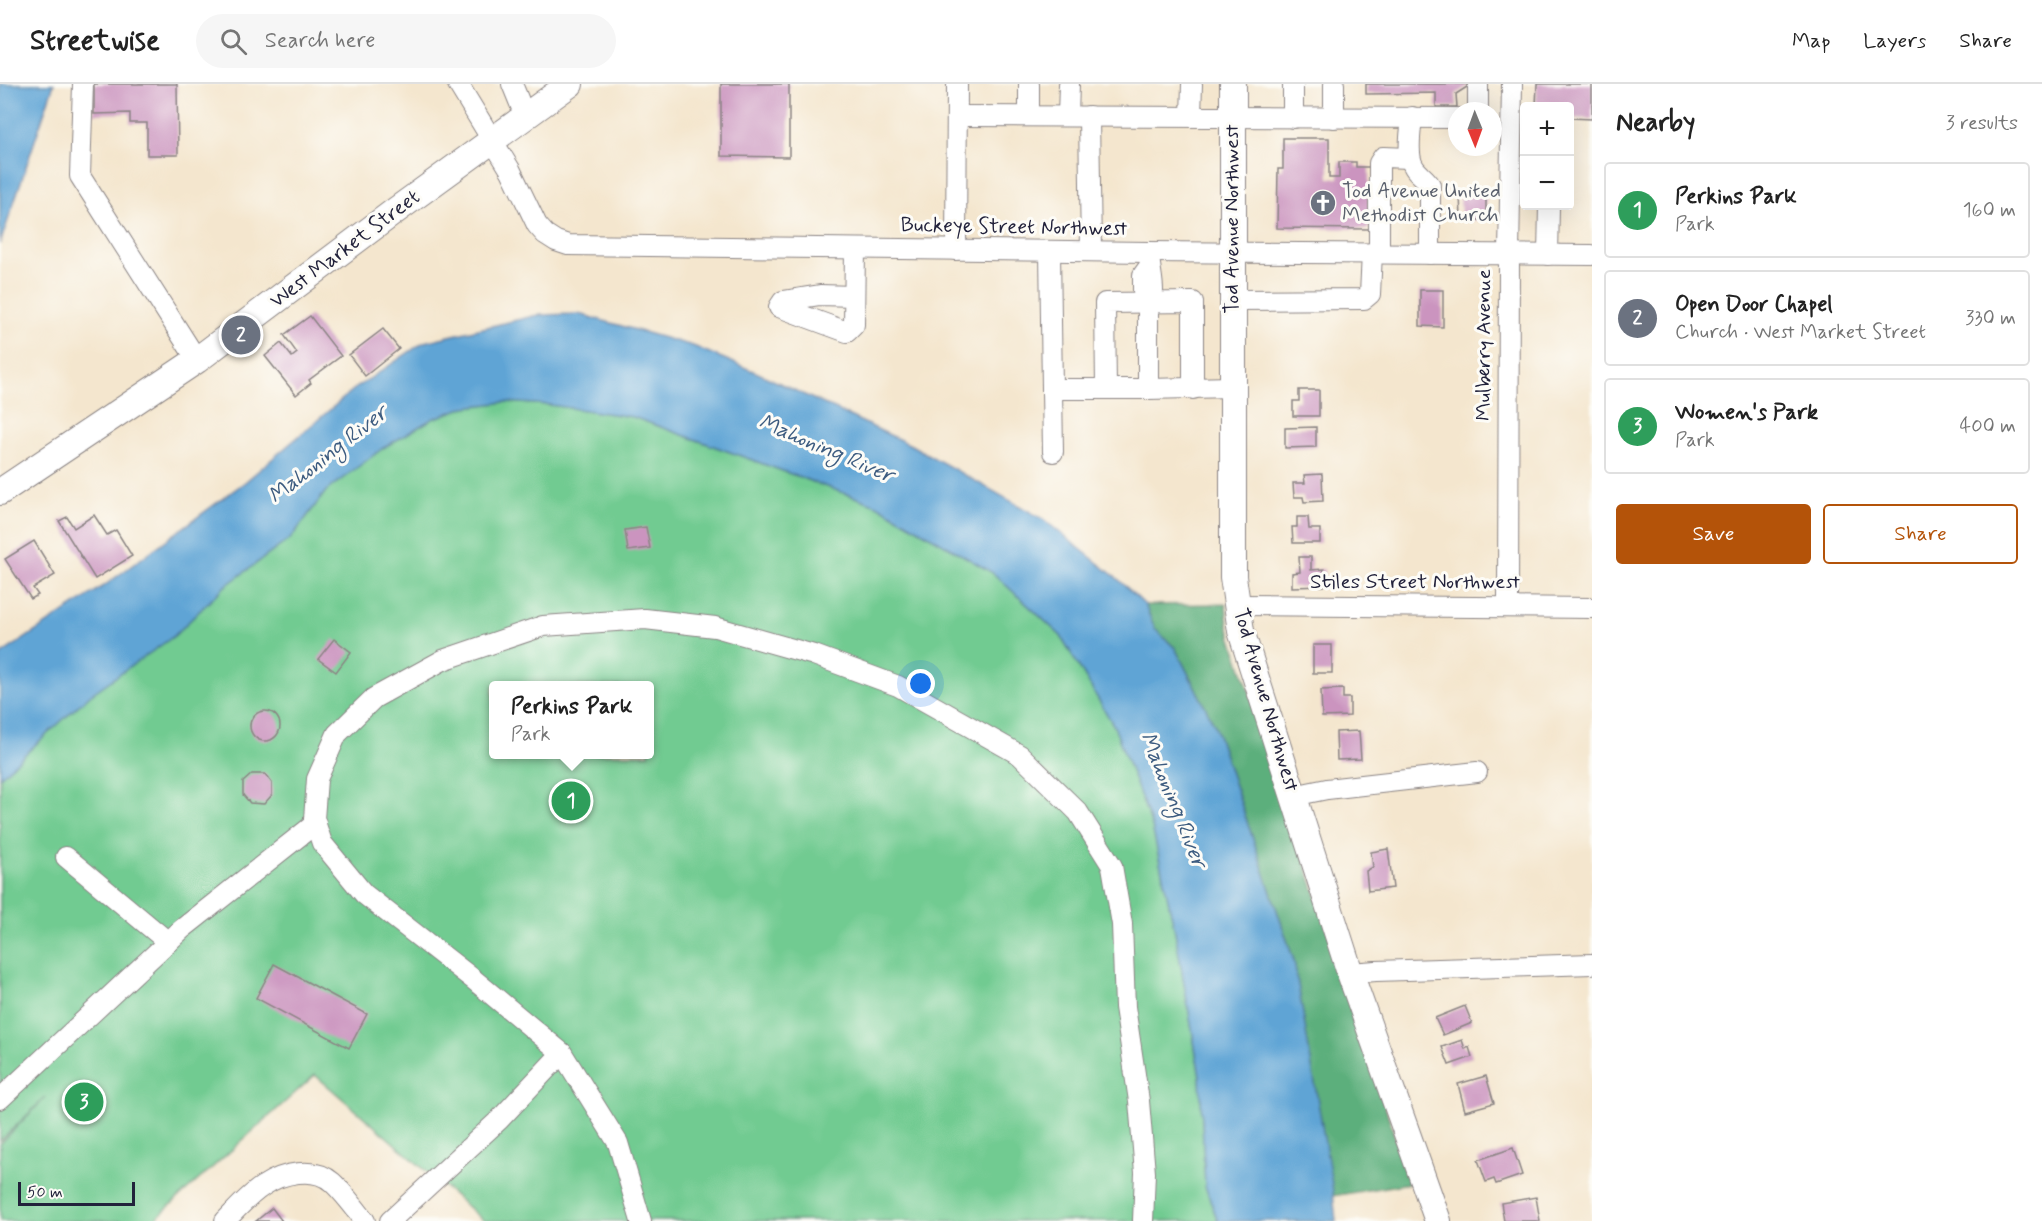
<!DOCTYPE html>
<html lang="en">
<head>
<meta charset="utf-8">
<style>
  :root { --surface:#fff; --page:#f6f6f6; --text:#222; --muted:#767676; --line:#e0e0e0; --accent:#b45309 }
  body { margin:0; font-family:Mynerve,sans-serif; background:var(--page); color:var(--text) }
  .controls { position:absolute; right:18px; top:18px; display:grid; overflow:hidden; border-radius:6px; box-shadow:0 6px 24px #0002 }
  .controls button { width:54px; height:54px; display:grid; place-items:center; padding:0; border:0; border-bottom:2px solid var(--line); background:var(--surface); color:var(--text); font:30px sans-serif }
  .compass { position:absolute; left:1448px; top:18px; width:54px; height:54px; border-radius:50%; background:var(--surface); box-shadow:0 6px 24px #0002; rotate:179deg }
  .scale { position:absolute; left:18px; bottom:15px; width:117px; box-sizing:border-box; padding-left:6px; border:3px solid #22223b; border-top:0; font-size:16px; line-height:21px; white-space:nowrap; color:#22223b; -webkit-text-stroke:4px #fdfcf7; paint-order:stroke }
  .you { position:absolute; left:921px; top:600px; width:21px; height:21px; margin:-15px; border:4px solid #fff; border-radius:50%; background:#1a73e8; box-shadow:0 0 0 9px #1a73e833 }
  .badge { display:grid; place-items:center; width:39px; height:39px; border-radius:50%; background:var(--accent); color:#fff; font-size:20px; font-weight:700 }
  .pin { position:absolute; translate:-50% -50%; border:3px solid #fff; box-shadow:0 2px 6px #0006 }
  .popup { position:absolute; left:489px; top:597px; width:165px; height:78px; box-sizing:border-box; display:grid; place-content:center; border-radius:6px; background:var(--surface); filter:drop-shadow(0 2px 4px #0005); font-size:20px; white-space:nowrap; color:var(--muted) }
  .popup b { font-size:22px; color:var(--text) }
  .popup::after { content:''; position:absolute; left:50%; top:100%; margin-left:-12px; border:12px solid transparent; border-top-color:var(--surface) }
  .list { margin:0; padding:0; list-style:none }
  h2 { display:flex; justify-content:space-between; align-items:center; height:78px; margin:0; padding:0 24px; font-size:26px }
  h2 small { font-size:20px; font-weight:400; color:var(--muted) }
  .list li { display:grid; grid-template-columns:39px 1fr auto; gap:18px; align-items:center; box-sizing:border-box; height:96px; margin:0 12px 12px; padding:0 12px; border:2px solid var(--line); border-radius:6px }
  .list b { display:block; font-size:22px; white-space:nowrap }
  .list p { margin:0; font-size:20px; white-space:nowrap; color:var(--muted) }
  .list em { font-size:20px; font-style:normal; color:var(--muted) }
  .actions { display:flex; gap:12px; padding:18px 24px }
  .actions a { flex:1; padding:14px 0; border:2px solid var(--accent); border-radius:6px; text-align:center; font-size:21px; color:var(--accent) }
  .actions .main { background:var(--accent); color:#fff }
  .icon { flex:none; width:33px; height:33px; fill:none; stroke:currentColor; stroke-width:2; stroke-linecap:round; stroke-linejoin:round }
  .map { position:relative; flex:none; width:1592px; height:1137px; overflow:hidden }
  header { display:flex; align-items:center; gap:36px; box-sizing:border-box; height:84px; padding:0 30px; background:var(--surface); border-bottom:2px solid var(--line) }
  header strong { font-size:28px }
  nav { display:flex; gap:33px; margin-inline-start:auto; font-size:21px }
  .search { width:420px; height:54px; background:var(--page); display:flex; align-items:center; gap:15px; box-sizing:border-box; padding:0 21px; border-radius:33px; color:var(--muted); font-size:22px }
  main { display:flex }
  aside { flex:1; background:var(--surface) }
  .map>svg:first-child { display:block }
</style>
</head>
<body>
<header>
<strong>Streetwise</strong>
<div class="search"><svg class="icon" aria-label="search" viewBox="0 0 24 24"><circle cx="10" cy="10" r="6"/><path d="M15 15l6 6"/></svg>Search here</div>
<nav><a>Map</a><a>Layers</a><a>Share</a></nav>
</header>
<main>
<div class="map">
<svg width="1592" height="1137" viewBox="0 0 1592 1137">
  <rect width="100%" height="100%" fill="#fdfcf7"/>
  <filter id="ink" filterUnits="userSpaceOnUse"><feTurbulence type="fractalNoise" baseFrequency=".0167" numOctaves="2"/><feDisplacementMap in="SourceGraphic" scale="12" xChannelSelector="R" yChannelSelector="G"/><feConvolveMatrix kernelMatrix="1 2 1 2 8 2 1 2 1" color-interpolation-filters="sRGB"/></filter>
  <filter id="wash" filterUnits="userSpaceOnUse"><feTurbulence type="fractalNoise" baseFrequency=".008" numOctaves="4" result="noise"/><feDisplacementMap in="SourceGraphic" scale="24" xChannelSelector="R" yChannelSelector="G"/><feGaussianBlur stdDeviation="1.35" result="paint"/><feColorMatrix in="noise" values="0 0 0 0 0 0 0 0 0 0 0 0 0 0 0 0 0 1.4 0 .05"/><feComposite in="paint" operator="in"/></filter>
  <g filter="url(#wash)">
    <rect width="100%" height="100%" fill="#f4e6ce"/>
    <!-- green -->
    <path fill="#71cb91" stroke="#4a7666" stroke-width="1.5" fill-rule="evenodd" d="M505 318 550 321 633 333 877 421 993 489 1061 552 1114 642 1152 742 1175 847 1200 992 1205 1102 1218 1137H484L315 991 153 1137H0V1060L46 1013 0 1057V693L90 611 174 552 224 503 291 454 326 407 383 364 432 335 465 323ZM493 602H649V670H493Z"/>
    <!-- forest -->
    <polygon fill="#5caf7b" stroke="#3f685b" stroke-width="1.5" points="1226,520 1228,542 1410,1099 1333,1112 1294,877 1215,642 1175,564 1155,545 1145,521"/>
    <!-- water -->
    <g fill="#5fa4d5" stroke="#406388" stroke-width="1.5">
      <polygon points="0,0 54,0 0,160"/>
      <polygon points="579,230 693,262 758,289 911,361 1043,435 1118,495 1145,521 1155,545 1175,564 1215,642 1294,877 1332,1100 1336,1137 1218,1137 1205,1102 1200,992 1175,847 1152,742 1114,642 1061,552 993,489 877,421 633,333 550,321 505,318 465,323 432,335 383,364 326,407 291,454 224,503 174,552 90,611 0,693 0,571 108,499 245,398 353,306 424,258 538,231"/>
    </g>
    <g id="blocks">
      <!-- building -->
      <g fill="#cb94bf">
        <polygon points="94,0 177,0 178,71 147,71 147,39 130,39 130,29 94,30"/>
        <polygon points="721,0 789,0 789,73 721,72"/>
        <polygon points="1366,0 1467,0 1467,3 1456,10 1457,23 1436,23 1436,9 1366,10"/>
        <polygon points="1537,0 1592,0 1592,35 1570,34 1570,22 1536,22"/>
        <polygon points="1283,54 1329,54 1329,94 1339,94 1339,78 1356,78 1356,83 1369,83 1369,145 1277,144 1278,85 1283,85"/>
        <polygon points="1460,108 1486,108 1486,136 1461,136"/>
        <polygon points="1420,206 1443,206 1443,243 1420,242"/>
        <polygon points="310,232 341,272 309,296 311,299 296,311 265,272 281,259 292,273 297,269 284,251"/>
        <polygon points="383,245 399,265 365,292 349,271"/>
        <polygon points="1299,306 1319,306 1319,332 1293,332 1293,317 1299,317"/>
        <polygon points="1316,343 1316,363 1285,364 1285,344"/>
        <polygon points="1322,390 1323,417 1304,418 1303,413 1294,413 1293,399 1305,399 1304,391"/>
        <polygon points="94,431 107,451 116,446 132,472 95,495 59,437 67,433 74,444"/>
        <polygon points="1297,433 1308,433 1309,445 1320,445 1320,459 1293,459 1292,443 1297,443"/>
        <polygon points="646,443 650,464 628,467 625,446"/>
        <polygon points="34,457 55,491 33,504 38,511 31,515 5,475"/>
        <polygon points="1299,473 1311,473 1311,486 1324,485 1324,502 1292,503 1292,489 1300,488"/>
        <polygon points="334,555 351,568 336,588 318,575"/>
        <rect x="1313" y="561" width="19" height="28"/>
        <polygon points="1343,605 1343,614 1350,614 1350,632 1322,633 1321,606"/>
        <circle cx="265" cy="642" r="15"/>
        <polygon points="1359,647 1361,675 1337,676 1336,648"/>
        <polygon points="252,690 265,690 272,699 272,711 264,720 250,719 243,711 243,698"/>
        <polygon points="1388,765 1393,804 1368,807 1366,787 1373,783 1371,768"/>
        <polygon points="274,880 367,930 349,964 256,914"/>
        <polygon points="1465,922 1472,939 1443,951 1435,934"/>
        <polygon points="1462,956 1465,965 1469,963 1472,973 1449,981 1442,963"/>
        <polygon points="1486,992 1494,1019 1465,1027 1458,1000"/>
        <polygon points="1513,1064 1522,1091 1496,1100 1494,1095 1486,1098 1478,1076"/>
        <polygon points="1536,1113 1540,1137 1504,1137 1501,1119"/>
        <polygon points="272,1124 282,1137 256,1137"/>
      </g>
    </g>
  </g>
  <g filter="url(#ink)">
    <use href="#blocks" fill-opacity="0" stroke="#8b8484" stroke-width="1.5"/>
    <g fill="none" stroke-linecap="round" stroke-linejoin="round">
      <!-- minor casing -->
      <g stroke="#8b8484" stroke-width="22">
        <g id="minor">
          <polyline points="83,0 80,92 197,276"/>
          <polyline points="458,0 511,87 537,141 545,150 556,157 568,161 1149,168 1592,171"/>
          <polyline points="512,0 525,32"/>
          <polyline points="1029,0 1029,32"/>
          <polyline points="1478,0 1478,27"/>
          <polyline points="957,32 1457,34"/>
          <polyline points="1068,32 1069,0"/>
          <polyline points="1089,32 1091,167"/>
          <polyline points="1191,32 1192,0"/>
          <path d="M1412 33C1411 47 1406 71 1414 83 1418 90 1426 94 1430 101V170"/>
          <polyline points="1293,34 1293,0"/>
          <polyline points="1334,34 1334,0"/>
          <polyline points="956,166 957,0"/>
          <polyline points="1050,167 1052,305"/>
          <polyline points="1379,169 1379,79 1383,73 1410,74"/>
          <polyline points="1548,171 1549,122"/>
          <path d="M1148 184 1143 191V207L1148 213 1153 207C1153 193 1149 182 1149 168"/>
          <polyline points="854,212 820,211 783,217 779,223 847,248 854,241 855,165"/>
          <polyline points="1232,216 1364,215 1370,210 1372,169"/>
          <polyline points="1106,305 1105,219 1193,218 1193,305"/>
          <polyline points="1148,305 1232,303"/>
          <polyline points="1053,368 1052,305 1148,305 1148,213"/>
          <polyline points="1237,521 1592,524"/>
          <polyline points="1508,523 1509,170 1512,0"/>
          <polyline points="1293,712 1327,705 1477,688"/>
          <polyline points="66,773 168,858"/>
          <polyline points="1350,889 1376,887 1592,880"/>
          <polyline points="0,1015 182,845 316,739"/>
          <path d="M225 1137C237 1125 249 1111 263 1102 282 1089 314 1082 332 1098 344 1109 355 1124 365 1137"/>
          <polyline points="390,1137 499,1036 562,969"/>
          <polyline points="641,1137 618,1059 562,969 473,895 364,810 322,759 314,735 317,695 337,650 374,614 443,576 543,542 645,535 715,543 814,571 898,602 1020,671 1078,728 1112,782 1122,840 1125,923 1139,1017 1145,1089 1143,1137"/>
        </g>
      </g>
      <!-- major casing -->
      <g stroke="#8b8484" stroke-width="28">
        <g id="major">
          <polyline points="1233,0 1233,493 1241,547 1350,889 1438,1137"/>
          <polyline points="0,408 197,276 395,127 570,0"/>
        </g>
      </g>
      <!-- minor -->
      <use href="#minor" stroke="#fff" stroke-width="20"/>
      <!-- major -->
      <use href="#major" stroke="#fff" stroke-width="26"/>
    </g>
  </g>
  <!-- icons -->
  <defs>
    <g id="church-disc" transform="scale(1.35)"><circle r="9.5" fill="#6b7280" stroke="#fdfcf7"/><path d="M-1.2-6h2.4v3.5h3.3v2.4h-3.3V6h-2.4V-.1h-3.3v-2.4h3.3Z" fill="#fff"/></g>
  </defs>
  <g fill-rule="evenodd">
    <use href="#church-disc" x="1323" y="119"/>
  </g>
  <g text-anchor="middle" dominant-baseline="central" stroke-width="6" stroke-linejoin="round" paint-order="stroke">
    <!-- worship labels -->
    <g font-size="21" fill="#5b616d" stroke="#fdfcf7" text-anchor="start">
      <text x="1342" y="107">Tod Avenue United<tspan x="1342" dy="24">Methodist Church</tspan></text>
    </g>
    <!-- street labels -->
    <g font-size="21" fill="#22223b" stroke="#fdfcf7">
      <text transform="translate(1232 135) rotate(-90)">Tod Avenue Northwest</text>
      <text transform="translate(1014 143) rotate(1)">Buckeye Street Northwest</text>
      <text transform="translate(345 165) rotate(-37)">West Market Street</text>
      <text transform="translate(1484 261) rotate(-90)">Mulberry Avenue</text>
      <text x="1415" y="498">Stiles Street Northwest</text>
      <text transform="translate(1266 616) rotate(74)">Tod Avenue Northwest</text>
    </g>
    <!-- water labels -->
    <g font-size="22" font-style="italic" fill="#3d5c80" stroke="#fdfcf7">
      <text transform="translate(826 365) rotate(23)">Mahoning River</text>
      <text transform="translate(328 371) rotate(-38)">Mahoning River</text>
      <text transform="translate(1173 716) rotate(68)">Mahoning River</text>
    </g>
  </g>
</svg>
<div class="controls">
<button>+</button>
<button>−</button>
</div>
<svg class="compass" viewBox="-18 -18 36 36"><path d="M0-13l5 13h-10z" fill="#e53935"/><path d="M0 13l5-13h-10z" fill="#767676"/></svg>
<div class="scale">50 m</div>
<div class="you"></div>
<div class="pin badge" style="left:571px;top:717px;background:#2e9e5b">1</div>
<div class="popup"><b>Perkins Park</b>Park</div>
<div class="pin badge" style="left:241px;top:251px;background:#6b7280">2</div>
<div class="pin badge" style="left:84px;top:1018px;background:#2e9e5b">3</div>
</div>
<aside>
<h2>Nearby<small>3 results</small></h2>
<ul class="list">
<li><span class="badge" style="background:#2e9e5b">1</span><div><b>Perkins Park</b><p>Park</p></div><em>160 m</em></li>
<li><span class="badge" style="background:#6b7280">2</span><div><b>Open Door Chapel</b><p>Church · West Market Street</p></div><em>330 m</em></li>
<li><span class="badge" style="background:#2e9e5b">3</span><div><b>Women's Park</b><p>Park</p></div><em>400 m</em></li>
</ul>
<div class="actions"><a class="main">Save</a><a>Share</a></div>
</aside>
</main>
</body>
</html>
